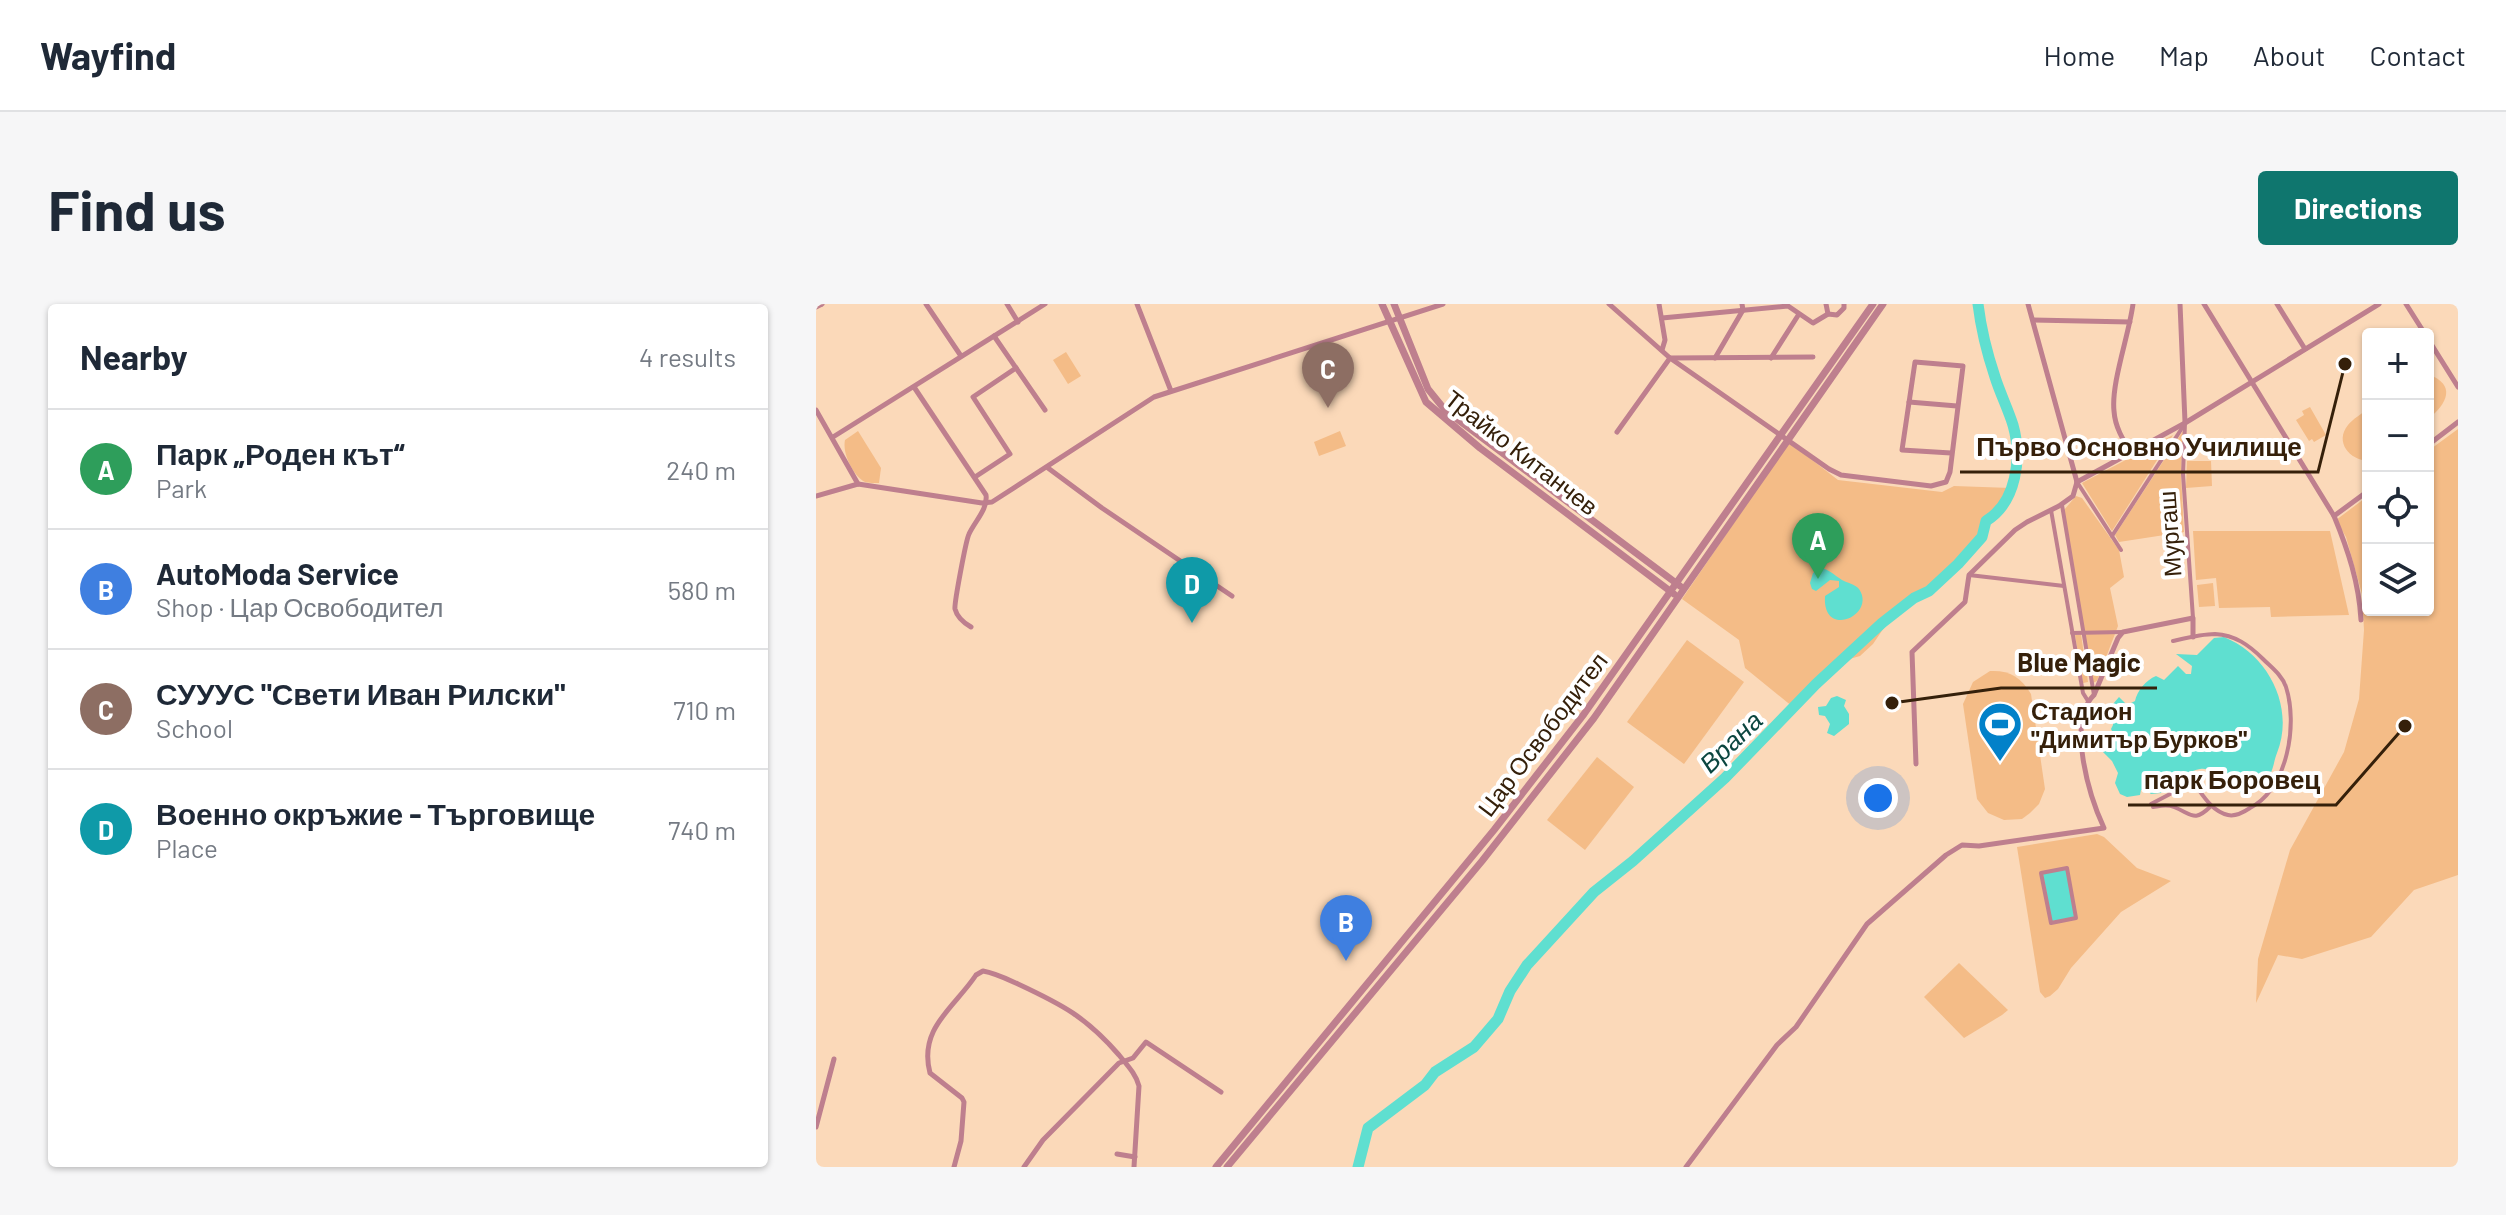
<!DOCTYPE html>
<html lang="en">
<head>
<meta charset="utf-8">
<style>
  :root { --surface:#fff; --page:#f6f6f7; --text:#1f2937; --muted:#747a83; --line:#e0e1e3; --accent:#0f766e }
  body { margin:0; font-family:Barlow,sans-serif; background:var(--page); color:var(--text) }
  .controls { position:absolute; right:24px; top:24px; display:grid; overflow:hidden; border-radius:8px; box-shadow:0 2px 6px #0004 }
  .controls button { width:72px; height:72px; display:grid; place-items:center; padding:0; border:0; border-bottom:2px solid var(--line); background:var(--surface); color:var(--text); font:40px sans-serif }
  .you { position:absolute; left:1062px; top:494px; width:28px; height:28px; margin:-20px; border:6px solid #fff; border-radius:50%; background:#1a73e8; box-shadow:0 0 0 12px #1a73e833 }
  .badge { display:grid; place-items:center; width:52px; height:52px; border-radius:50%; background:var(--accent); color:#fff; font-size:26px; font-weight:700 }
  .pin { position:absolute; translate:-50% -66px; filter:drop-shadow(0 2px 4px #0008) }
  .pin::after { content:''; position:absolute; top:42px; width:28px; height:24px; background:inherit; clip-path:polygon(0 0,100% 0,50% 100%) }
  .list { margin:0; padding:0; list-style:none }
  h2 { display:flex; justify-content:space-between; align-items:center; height:104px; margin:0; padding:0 32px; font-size:34px }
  h2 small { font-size:26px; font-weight:400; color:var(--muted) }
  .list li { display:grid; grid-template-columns:52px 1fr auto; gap:24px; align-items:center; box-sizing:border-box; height:120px; padding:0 32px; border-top:2px solid var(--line) }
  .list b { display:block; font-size:30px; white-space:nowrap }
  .list p { margin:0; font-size:26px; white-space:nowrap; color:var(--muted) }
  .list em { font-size:26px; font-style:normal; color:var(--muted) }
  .icon { flex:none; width:44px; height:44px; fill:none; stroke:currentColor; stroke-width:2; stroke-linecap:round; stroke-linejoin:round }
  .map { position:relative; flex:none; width:1642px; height:863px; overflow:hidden; border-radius:8px }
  header { display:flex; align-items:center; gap:48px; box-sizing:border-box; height:112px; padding:0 40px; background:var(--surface); border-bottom:2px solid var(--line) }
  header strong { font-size:38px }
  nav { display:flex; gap:44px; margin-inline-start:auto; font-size:28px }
  .intro { display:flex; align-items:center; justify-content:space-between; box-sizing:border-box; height:192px; padding:0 48px }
  h1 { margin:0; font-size:56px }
  .button { padding:20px 36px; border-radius:8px; background:var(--accent); color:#fff; font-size:28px; font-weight:700 }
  main { display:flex; gap:48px; padding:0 48px }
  aside { flex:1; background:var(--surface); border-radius:8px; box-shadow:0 2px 6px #0004 }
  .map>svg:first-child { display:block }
</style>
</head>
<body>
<header>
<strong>Wayfind</strong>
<nav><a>Home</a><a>Map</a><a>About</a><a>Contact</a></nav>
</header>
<div class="intro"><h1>Find us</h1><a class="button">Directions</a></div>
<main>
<aside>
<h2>Nearby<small>4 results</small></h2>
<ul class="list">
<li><span class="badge" style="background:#2e9e5b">A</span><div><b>Парк „Роден кът“</b><p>Park</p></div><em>240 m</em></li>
<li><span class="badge" style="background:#3f7fe0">B</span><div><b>AutoModa Service</b><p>Shop · Цар Освободител</p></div><em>580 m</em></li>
<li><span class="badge" style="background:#8d6e63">C</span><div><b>СУУУС &quot;Свети Иван Рилски&quot;</b><p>School</p></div><em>710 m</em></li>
<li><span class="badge" style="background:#0f9aa8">D</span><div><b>Военно окръжие - Търговище</b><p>Place</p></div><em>740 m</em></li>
</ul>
</aside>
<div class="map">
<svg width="1642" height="863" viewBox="0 0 1642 863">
  <rect width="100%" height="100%" fill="#fbd9b9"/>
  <!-- green -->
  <g fill="#f4bc87">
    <polygon points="250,48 265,72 252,80 237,56"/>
    <path d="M1612 70C1641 81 1631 100 1612 115Z"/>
    <polygon points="1494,103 1510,131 1498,138 1496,135 1493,137 1480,116 1488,111 1486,107"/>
    <path d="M1552 105V157C1534 156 1518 138 1532 121 1537 115 1545 110 1552 105Z"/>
    <polygon points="1642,125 1642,571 1598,586 1555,633 1486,655 1462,651 1440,699 1442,655 1474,546 1528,448 1543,395 1548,326 1546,290 1530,233 1520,216 1552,192 1552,306 1612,306 1612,147"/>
    <path d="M42 127 65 164 63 179C60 179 52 179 49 178 37 172 26 149 29 136Z"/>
    <polygon points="524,127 530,142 503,152 498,138"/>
    <polygon points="1367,127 1365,170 1368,228 1303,238 1299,231"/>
    <polygon points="1357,131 1296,227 1266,179"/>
    <polygon points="973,138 1022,176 1126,188 1138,182 1195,184 1155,245 1137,264 1110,286 1084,300 1057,340 1044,352 1030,356 977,403 929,364 923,336 866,295"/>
    <polygon points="1371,157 1395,157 1396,182 1370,184"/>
    <polygon points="1260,192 1266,194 1303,246 1308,273 1294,284 1302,322 1281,377 1277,379 1248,206"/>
    <polygon points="1377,227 1514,227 1533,311 1455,313 1454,303 1403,304 1400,274 1380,276"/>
    <polygon points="1397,279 1399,302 1383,303 1381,281"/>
    <polygon points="1265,330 1272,378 1267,379 1259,331"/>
    <polygon points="871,336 928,378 868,460 811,418"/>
    <path d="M1174 367C1193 366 1205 373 1215 390L1229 485 1223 500 1214 509 1206 515 1188 516 1172 509 1161 495 1147 400 1157 378Z"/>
    <polygon points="781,453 818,483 769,546 731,516"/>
    <polygon points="1281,530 1288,533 1321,564 1355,577 1305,608 1255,664 1242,685 1234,692 1229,694 1224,688 1201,543"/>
    <polygon points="1143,659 1192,706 1186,711 1148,734 1108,693"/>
  </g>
  <!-- water -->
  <g fill="#5fdfd0">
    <path d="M1004 264C1013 265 1018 271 1026 276 1031 279 1039 280 1043 285 1061 311 1006 336 1009 292L1023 283V277L1014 276 1000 287 996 285 994 279 997 269Z"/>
    <path d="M1408 333C1453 351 1479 404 1461 449 1457 459 1458 468 1449 477 1443 482 1435 486 1428 489 1421 487 1415 486 1409 482 1400 476 1398 463 1384 465 1375 466 1364 475 1355 480L1353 478 1345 489 1335 490 1330 486H1325L1324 491 1311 493 1304 490 1299 479 1302 469 1296 457 1286 447 1285 442 1297 429 1295 425 1297 421V400L1303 393 1311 401 1319 397C1321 387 1330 376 1340 372L1348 376 1362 362 1370 370H1375L1376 362 1360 350 1381 351 1398 334Z"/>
    <polygon points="1021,392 1030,396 1028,402 1033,410 1033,420 1018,432 1011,429 1014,420 1009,412 1003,411 1002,403 1010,402 1015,394"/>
    <polygon points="1250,565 1259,613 1236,617 1227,570"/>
  </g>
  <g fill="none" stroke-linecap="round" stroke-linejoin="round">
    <!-- river -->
    <path stroke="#5fdfd0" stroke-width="11" d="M542 863 552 824 609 781 619 768 658 743 682 715 694 687 711 661 778 588 817 557 909 474 1000 380 1066 319 1098 294 1113 287 1142 260 1166 233 1170 217C1201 198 1206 153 1197 121 1192 105 1184 89 1179 73 1171 49 1165 25 1162 0"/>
    <!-- pedestrian -->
    <g stroke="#be7f8e" stroke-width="4">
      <polyline points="1369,119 1367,170 1377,314"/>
      <polyline points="1261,178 1305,246"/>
      <polyline points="1246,201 1278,391"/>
      <polyline points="1235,206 1267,389 1272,397"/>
      <polyline points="1296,232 1368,121"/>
      <polyline points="1153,271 1248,282"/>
      <polyline points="1256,329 1307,328"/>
      <path d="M1335 500 1377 478C1387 491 1395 507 1412 511 1420 513 1428 508 1434 504 1472 484 1482 420 1470 383 1466 371 1455 363 1447 355 1433 341 1419 331 1399 330 1386 330 1370 334 1357 337"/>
      <path d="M1337 503C1344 502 1351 500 1358 503 1376 510 1378 519 1395 502"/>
      <polygon points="1251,564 1260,614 1235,619 1225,569"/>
    </g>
    <!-- minor -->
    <g stroke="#be7f8e" stroke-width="5">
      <polyline points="110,0 145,52"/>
      <polyline points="191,0 202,18"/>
      <polyline points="321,0 355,87"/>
      <polyline points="793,0 854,54 1013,165 1025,171 1115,182 1130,178 1134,168 1147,62 1099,58 1086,146 1135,149"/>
      <polyline points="843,0 849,36 846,46"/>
      <polyline points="1010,0 1012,10"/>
      <polyline points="1212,0 1261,178"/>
      <polyline points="1364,0 1369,118"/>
      <path d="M1388 0 1518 212C1532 246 1543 279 1545 316"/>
      <polyline points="1461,0 1489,45"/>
      <polyline points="1590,0 1609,30"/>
      <polyline points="0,3 6,0"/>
      <polyline points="846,14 972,2 997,19 1012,10 1021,11 1028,4 1028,0"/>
      <polyline points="1217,16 1314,18"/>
      <polyline points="178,32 229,106"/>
      <polyline points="1612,35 1642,83"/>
      <polyline points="899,54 927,6 926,0"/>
      <polyline points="955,54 983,10"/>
      <path d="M98 83 170 191C172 205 159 217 153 230 150 236 138 300 139 305 141 313 148 319 155 323"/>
      <polyline points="1093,98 1141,102"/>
      <polyline points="0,106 42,180"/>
      <polyline points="801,128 854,54 997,53"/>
      <polyline points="17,133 229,0"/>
      <polyline points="1612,141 1642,118"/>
      <path d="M1315 148C1307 136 1299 123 1298 107 1295 79 1313 31 1317 0"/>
      <polyline points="232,164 286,204 416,292"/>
      <polyline points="159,173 194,150 157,93 200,64"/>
      <polyline points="1261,178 1369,119 1563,0"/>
      <polyline points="0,192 42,180 166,199 176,198 338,93 627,0"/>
      <polyline points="1518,212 1552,187"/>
      <polyline points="1100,460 1096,348 1149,298 1153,271 1199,226 1211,218 1243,202 1257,192 1261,178"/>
      <polyline points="0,823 18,755"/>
      <polyline points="301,850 319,853"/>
      <path d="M138 863 145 837 148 798 146 794 114 769C102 724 139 703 160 671L167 667C179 669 191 675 202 680 247 701 270 713 303 751 311 761 320 770 323 782L318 863"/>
      <polyline points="208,863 227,836 303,759 317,754 330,738 405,788"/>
      <path d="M870 863 961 741 980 723 1051 620 1130 551 1146 541 1163 542 1288 524C1274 494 1250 418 1278 391L1302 334 1307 328 1377 314V333"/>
    </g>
    <!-- tertiary -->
    <g stroke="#be7f8e" stroke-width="7">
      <polyline points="566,0 610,98 664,144 858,290"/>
      <polyline points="578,0 612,85 629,106 864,282"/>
      <polyline points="400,863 678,526 768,410 1057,0"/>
      <polyline points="411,863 666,557 778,414 1067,0"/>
    </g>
  </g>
  <!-- icons -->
  <defs>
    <g id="stadium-pin" transform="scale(2.3)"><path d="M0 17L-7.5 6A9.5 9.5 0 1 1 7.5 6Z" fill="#0281c9" stroke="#fff"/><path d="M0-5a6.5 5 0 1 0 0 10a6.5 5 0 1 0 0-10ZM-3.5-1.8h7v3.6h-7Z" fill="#fff"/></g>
  </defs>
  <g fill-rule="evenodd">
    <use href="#stadium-pin" x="1184" y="420"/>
  </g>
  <g text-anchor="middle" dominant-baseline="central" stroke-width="8" stroke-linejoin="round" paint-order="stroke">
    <!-- street labels -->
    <g font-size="24" fill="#35200a" stroke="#fff">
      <text transform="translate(706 148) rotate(38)">Трайко Китанчев</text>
      <text transform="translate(1353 230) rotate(-94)">Мургаш</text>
      <text transform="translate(726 430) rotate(-53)">Цар Освободител</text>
    </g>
    <!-- poi labels -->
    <g font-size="24" font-weight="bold" fill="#35200a" stroke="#fff" text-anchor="start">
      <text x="1215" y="406">Стадион<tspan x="1215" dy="28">"Димитър Бурков"</tspan></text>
    </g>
    <!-- water labels -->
    <g font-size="26" font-style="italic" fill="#0b4640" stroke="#fff">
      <text transform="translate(914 437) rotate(-44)">Врана</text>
    </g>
  </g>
  <!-- callouts -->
  <path fill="none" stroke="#35200a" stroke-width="3" d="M1529 60L1502 168H1144M1076 399L1185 384H1341M1589 422L1520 501H1312"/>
  <g fill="#35200a" stroke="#fff" stroke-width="3">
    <circle cx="1529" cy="60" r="8"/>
    <circle cx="1076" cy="399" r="8"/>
    <circle cx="1589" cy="422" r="8"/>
  </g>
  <g font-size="26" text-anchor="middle" font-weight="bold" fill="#35200a" stroke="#fff" stroke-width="8" stroke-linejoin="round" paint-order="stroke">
    <text x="1323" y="152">Първо Основно Училище</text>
    <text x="1263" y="368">Blue Magic</text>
    <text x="1416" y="485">парк Боровец</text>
  </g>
</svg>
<div class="controls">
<button>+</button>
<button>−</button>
<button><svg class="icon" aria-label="locate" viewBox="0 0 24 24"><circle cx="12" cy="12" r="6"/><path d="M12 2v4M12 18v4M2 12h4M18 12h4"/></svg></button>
<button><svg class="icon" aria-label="layers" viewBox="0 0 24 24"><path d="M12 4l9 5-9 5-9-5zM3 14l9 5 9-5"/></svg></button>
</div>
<div class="you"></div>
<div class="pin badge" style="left:1002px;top:275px;background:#2e9e5b">A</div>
<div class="pin badge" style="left:530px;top:657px;background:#3f7fe0">B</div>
<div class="pin badge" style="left:512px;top:104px;background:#8d6e63">C</div>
<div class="pin badge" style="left:376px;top:319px;background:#0f9aa8">D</div>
</div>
</main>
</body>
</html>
